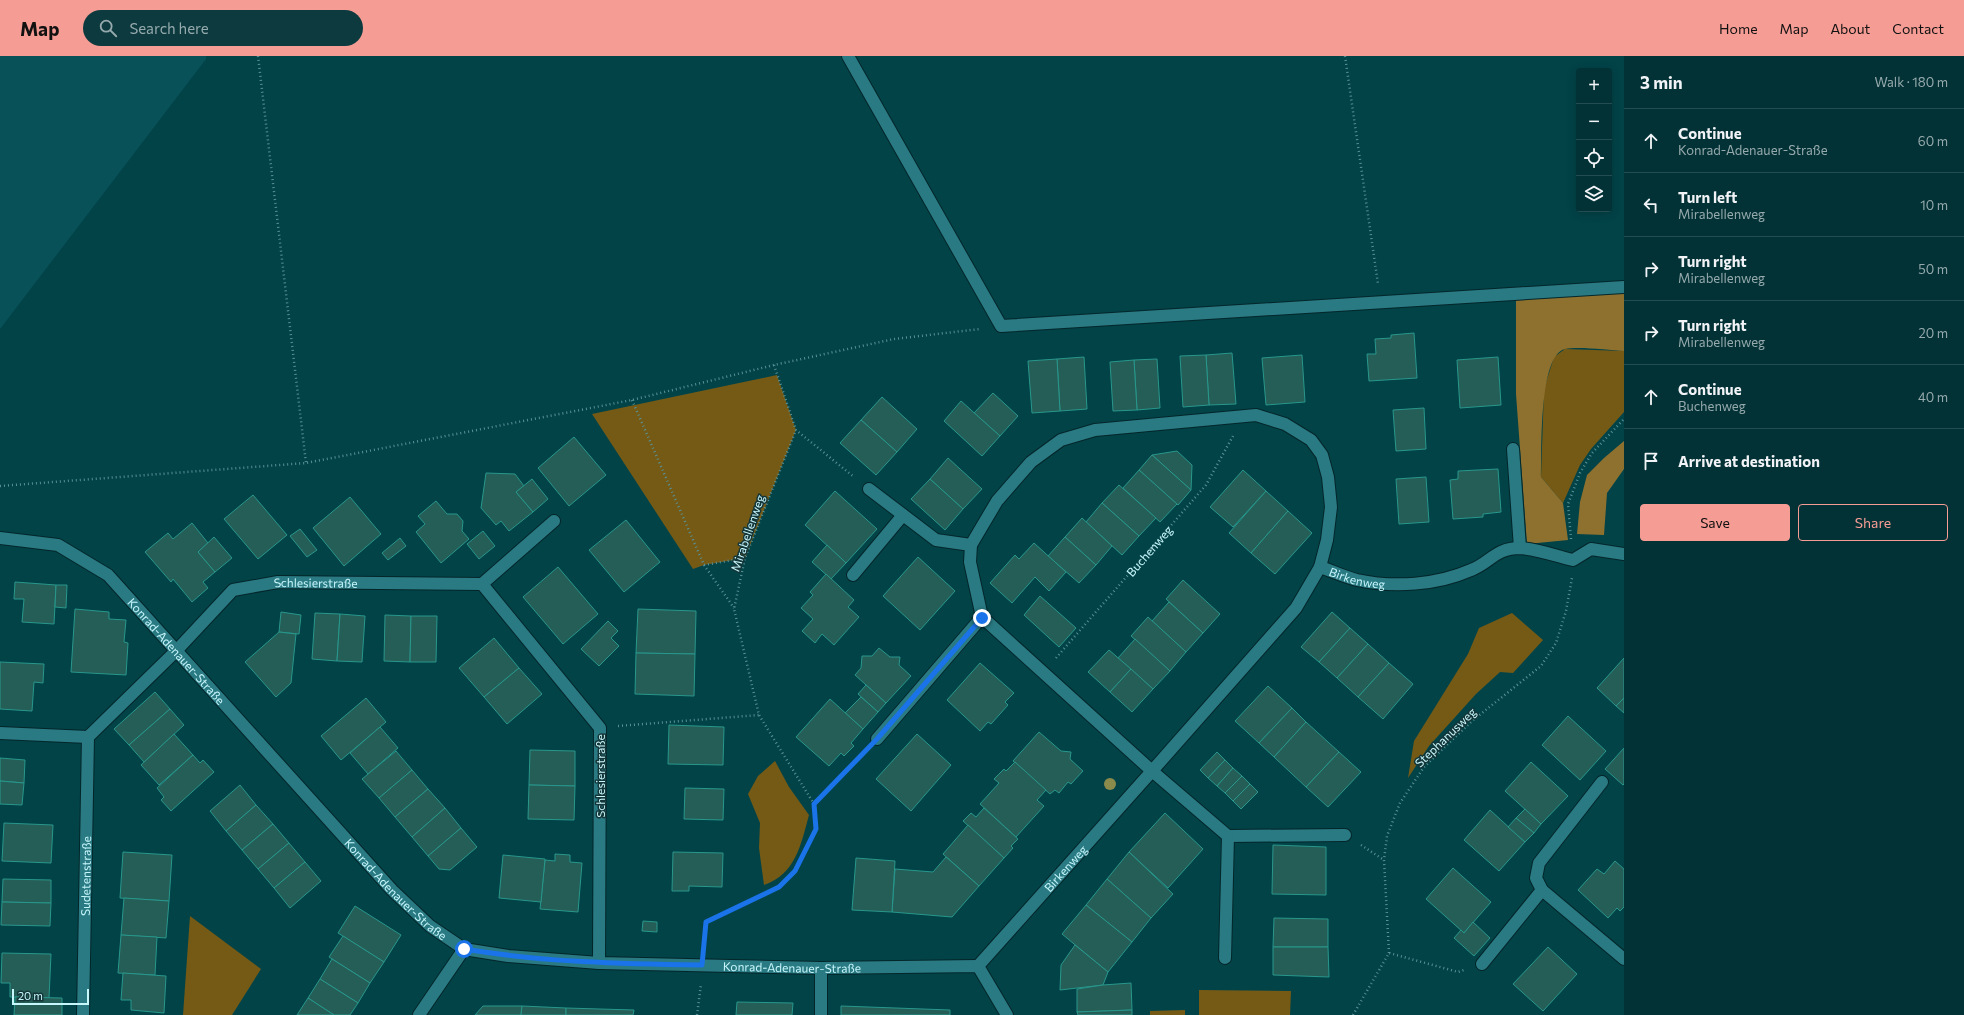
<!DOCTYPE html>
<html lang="en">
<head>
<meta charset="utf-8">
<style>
  :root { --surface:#023236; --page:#0c3a3e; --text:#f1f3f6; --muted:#96aaad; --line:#234d51; --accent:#f59c94 }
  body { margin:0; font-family:Commissioner,sans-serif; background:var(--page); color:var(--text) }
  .controls { position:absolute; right:12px; top:12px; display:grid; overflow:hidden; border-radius:4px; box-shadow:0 2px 10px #0003 }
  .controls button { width:36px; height:36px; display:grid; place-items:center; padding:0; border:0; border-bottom:1px solid var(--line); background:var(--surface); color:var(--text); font:20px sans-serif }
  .scale { position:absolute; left:12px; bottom:10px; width:77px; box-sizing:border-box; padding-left:4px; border:2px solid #c7f6fb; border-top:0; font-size:11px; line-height:14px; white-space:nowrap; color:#c7f6fb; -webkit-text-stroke:3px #143639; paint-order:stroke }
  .stop { position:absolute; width:12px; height:12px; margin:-9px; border:3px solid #1a73e8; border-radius:50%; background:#fff }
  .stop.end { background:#1a73e8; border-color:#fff; box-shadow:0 1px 4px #0008 }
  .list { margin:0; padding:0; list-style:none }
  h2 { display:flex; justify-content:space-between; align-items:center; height:52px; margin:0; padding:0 16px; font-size:17px }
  h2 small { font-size:13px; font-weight:400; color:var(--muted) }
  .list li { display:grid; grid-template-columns:26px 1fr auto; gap:12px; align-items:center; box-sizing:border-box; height:64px; padding:0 16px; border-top:1px solid var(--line) }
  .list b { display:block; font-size:15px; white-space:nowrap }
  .list p { margin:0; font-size:13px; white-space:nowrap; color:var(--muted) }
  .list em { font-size:13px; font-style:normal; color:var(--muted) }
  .actions { display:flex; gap:8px; padding:12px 16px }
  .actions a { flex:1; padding:9px 0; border:1px solid var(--accent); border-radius:4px; text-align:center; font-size:14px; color:var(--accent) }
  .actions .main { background:var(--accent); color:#111 }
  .icon { flex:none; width:22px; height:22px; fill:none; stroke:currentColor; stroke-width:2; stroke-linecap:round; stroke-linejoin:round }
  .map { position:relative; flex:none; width:1624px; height:959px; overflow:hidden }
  header { display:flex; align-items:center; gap:24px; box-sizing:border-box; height:56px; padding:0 20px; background:var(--accent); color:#111 }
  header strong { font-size:19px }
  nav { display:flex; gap:22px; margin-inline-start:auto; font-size:14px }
  .search { width:280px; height:36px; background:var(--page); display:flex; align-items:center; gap:10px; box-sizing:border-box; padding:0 14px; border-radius:22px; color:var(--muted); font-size:15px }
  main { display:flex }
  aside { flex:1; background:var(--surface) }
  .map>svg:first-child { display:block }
</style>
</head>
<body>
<header>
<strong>Map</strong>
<div class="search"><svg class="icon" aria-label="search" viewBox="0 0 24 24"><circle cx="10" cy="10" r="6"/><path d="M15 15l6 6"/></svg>Search here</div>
<nav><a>Home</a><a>Map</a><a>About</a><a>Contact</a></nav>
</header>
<main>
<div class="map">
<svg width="1624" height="959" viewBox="0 0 1624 959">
  <rect width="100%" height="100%" fill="#024348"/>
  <!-- built -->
  <polygon fill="#085158" points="0,0 206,0 206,3 0,273"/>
  <!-- green -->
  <g fill="#755a16">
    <polygon points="1565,293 1624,295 1624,356 1591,393 1580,409 1563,447 1541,421 1544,333 1554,301"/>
    <polygon points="777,319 796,374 745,502 704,509 693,513 592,358"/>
    <polygon points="1512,557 1543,584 1513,617 1500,616 1476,638 1429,690 1408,722 1414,685 1468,598 1479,572"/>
    <path d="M775 705 789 731 809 759C801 788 796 818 764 829L759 792 760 767 748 738 758 720Z"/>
    <polygon points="190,860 261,913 232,959 183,959"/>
    <polygon points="1199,934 1291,935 1290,959 1199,959"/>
    <polygon points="1185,954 1185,959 1150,959 1150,955"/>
  </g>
  <!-- forest -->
  <g fill="#8e712f">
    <path d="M1624 237V295C1610 294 1577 290 1565 293 1538 299 1542 398 1541 421L1563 447 1568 484 1527 488 1516 338V241Z"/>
    <polygon points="1624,385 1624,413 1607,437 1604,479 1577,478 1580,446 1587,419 1604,402"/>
  </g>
  <!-- building -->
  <g fill="#255e57" stroke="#28978c">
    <polygon points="1414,277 1417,322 1369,325 1367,298 1376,298 1375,283 1391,282 1391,279"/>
    <polygon points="1232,297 1236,348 1209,349 1206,299"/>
    <polygon points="1206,299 1209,349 1183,351 1180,300"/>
    <polygon points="1302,299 1305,346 1266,349 1262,302"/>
    <polygon points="1084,301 1087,353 1060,355 1057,303"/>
    <polygon points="1498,301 1501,349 1460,352 1457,304"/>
    <polygon points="1057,303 1060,355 1032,357 1028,305"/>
    <polygon points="1157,303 1160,352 1137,354 1134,304"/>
    <polygon points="1134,304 1137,354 1113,355 1110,306"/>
    <polygon points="993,337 1018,360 1000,380 974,357"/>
    <polygon points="882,341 917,373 897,396 861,364"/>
    <polygon points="961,345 1000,380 982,400 944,365"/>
    <polygon points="1424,352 1426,393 1396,395 1393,354"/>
    <polygon points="861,364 897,396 876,419 840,387"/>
    <polygon points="574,381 606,419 569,450 538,412"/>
    <polygon points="1177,395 1192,409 1191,434 1152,399"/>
    <polygon points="1152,399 1191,434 1178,449 1139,414"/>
    <polygon points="948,402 982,433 963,453 930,423"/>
    <polygon points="1498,413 1501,456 1483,458 1483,461 1453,463 1450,424 1458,423 1458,415"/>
    <polygon points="1139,414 1177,448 1160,466 1123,432"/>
    <polygon points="1243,414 1266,435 1233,471 1210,451"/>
    <polygon points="486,417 515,418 524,430 516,436 533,456 509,475 501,465 496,469 481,452"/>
    <polygon points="1426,421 1429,466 1399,468 1396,423"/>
    <polygon points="532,423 548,443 533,456 516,436"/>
    <polygon points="930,423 963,453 945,474 911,443"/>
    <polygon points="1119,429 1156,462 1139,480 1102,447"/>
    <polygon points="835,435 877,473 846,507 805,469"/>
    <polygon points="1266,435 1288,455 1251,497 1229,477"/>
    <polygon points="253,439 287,479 258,503 224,463"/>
    <polygon points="350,441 381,478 344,510 313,472"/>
    <polygon points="436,445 447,458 457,458 463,465 462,475 469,483 441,507 416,476 425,468 418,460"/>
    <polygon points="1102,447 1139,480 1122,499 1086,466"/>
    <polygon points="1288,455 1312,477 1275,518 1251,497"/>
    <polygon points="1082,462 1112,490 1096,509 1065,481"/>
    <polygon points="626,464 660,506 624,536 589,494"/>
    <polygon points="192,467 208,487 198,496 215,516 203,526 208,532 192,546 173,523 171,526 145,496 168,477 173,483"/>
    <polygon points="300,473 317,494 307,501 290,480"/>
    <polygon points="483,475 495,490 479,503 467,488"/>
    <polygon points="214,481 232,502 215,516 198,496"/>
    <polygon points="1065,481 1096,509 1079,527 1048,500"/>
    <polygon points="400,482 406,490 388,504 382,497"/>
    <polygon points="1034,487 1066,516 1049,535 1035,521 1012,547 990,527 1015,499 1019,503"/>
    <polygon points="827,489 846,507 831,523 812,506"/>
    <polygon points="918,501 955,535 920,574 883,540"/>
    <polygon points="558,511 598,558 563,588 523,541"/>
    <polygon points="826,518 854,544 848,551 859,561 834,589 822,578 815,587 802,575 813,563 801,552 813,539 810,536"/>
    <polygon points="1183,524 1220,558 1203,577 1166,543"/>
    <polygon points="15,526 56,529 54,568 22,566 24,543 14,543"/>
    <polygon points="56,529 67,529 66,552 55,551"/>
    <polygon points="1040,540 1076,572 1059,591 1024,559"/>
    <polygon points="1169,546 1203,577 1186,596 1152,565"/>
    <polygon points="75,553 109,556 109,563 126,564 124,586 128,587 126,619 71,616"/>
    <polygon points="638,553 696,555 695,598 636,597"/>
    <polygon points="281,556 301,559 299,578 279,576"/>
    <polygon points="1332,556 1350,572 1319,606 1301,591"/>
    <polygon points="315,557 340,558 337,605 312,603"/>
    <polygon points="340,558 365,560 362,606 337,605"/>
    <polygon points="385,559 411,560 410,606 384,605"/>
    <polygon points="411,560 437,560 436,606 410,606"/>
    <polygon points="1148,561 1186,596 1170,615 1131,580"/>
    <polygon points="608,565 618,575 611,582 619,590 599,610 581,593"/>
    <polygon points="1350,572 1368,588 1337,622 1319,606"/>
    <polygon points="279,576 296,578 291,627 276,641 245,606"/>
    <polygon points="494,582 519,612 484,641 459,612"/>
    <polygon points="1135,583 1170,615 1153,633 1118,602"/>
    <polygon points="1368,588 1389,607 1358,641 1337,622"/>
    <polygon points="879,592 890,601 900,601 899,609 911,620 886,647 855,619 861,612 862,600 872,600"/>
    <polygon points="1109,594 1131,613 1110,636 1088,616"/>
    <polygon points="636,597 695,598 694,640 635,638"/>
    <polygon points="1624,602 1624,642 1616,650 1597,632"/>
    <polygon points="0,606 44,608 43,627 34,626 32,655 0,653"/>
    <polygon points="980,607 1014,637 1005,646 1008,649 991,668 988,666 980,675 947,644"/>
    <polygon points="1389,607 1413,628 1383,663 1358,641"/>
    <polygon points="519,612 542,638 507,668 484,641"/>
    <polygon points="1131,613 1153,633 1132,656 1110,636"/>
    <polygon points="866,629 886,647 878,656 858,638"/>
    <polygon points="1268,630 1292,652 1259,687 1235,665"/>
    <polygon points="155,636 170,653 129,689 114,673"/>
    <polygon points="861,641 878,656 863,673 845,657"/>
    <polygon points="366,642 386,666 341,704 321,680"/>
    <polygon points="1624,642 1624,657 1616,650"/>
    <polygon points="830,643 863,673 851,687 854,690 844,700 841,697 829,710 796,681"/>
    <polygon points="1292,652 1306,666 1274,701 1259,687"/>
    <polygon points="170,653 184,669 144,706 129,689"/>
    <polygon points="1568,660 1606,695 1580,724 1542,689"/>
    <polygon points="1306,666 1339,696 1306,731 1274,701"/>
    <polygon points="669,669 724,671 723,709 668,708"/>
    <polygon points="380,671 398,692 368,718 350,697"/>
    <polygon points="1039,676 1061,695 1071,696 1070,703 1083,715 1071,728 1068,726 1059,737 1055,734 1050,738 1013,705"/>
    <polygon points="174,678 193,699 159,729 141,709"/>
    <polygon points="917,678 951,709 911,755 876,723"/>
    <polygon points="1624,692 1624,728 1623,729 1605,713"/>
    <polygon points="530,694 575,695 575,730 529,729"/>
    <polygon points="396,695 412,714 379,742 362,723"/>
    <polygon points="1217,696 1225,704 1208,722 1200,714"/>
    <polygon points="1339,696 1361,716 1328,751 1306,731"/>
    <polygon points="193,699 200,707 203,704 214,716 171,755 161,744 164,741 157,732"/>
    <polygon points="0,702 25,704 24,727 0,725"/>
    <polygon points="1225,704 1233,712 1217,730 1208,722"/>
    <polygon points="1015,706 1046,734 1037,744 1044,750 1016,781 980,748 999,727 994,723 1004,713 1006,715"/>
    <polygon points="1531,706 1568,740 1541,768 1505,735"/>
    <polygon points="1233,712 1242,720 1225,737 1217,730"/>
    <polygon points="412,714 428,733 395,761 379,742"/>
    <polygon points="1242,720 1250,728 1233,745 1225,737"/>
    <polygon points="0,725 24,727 22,749 0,748"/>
    <polygon points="1250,728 1258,736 1241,753 1233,745"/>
    <polygon points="240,729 256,749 226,775 210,755"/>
    <polygon points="529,729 575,730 574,764 528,763"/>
    <polygon points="685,732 724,733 723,764 684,763"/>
    <polygon points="428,733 445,752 412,781 395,761"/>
    <polygon points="256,749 273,768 242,794 226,775"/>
    <polygon points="445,752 461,772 428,800 412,781"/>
    <polygon points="984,752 1018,783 1011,790 1013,792 1004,802 963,765 971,757 976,761"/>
    <polygon points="1525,753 1541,768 1534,777 1516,762"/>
    <polygon points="1490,754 1525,786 1499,815 1464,784"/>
    <polygon points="1165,757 1203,793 1168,832 1129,796"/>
    <polygon points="1516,762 1534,777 1525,786 1508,771"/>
    <polygon points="4,767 53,769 51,807 2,805"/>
    <polygon points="273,768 289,787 258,813 242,794"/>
    <polygon points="968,769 1004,802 979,830 943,798"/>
    <polygon points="461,772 477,791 450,814 439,813 428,800"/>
    <polygon points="289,787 305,806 274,832 258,813"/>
    <polygon points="1273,789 1326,791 1326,839 1272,838"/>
    <polygon points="123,796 172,799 169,845 120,842"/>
    <polygon points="673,796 723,797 722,831 689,830 689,835 672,835"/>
    <polygon points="1129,796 1173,838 1151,862 1107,823"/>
    <polygon points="555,798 570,799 570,806 582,807 578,856 540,853 545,804 555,805"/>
    <polygon points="503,799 545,803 541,846 499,842"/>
    <polygon points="946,801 979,830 952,861 892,856 895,813 933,816"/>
    <polygon points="856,802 895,805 892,856 852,854"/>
    <polygon points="1615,805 1624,813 1624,851 1620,855 1617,852 1608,862 1578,834 1597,813 1604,818"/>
    <polygon points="305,806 321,825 290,852 274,832"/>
    <polygon points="1453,812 1491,846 1464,877 1426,843"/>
    <polygon points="3,823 51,824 51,847 2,846"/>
    <polygon points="1107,823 1151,862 1132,886 1086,849"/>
    <polygon points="124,842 169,845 166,882 121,879"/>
    <polygon points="2,846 51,847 50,870 1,869"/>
    <polygon points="1086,849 1132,886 1108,916 1062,878"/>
    <polygon points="355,850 401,879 384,906 338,877"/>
    <polygon points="1274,862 1328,863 1328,891 1273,891"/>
    <polygon points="643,865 657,866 657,876 642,875"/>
    <polygon points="1473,866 1490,882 1474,900 1454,882 1461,874 1464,877"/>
    <polygon points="121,879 157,881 155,919 118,917"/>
    <polygon points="343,880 384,906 370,927 329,901"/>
    <polygon points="1075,889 1108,916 1103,929 1060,934 1061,909"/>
    <polygon points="1273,891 1328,891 1329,921 1273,919"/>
    <polygon points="1548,891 1577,918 1543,955 1513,928"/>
    <polygon points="2,897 51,898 49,942 10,941 10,927 1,927"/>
    <polygon points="332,903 370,927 358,947 320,923"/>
    <polygon points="123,917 166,920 164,957 131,954 131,944 121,944"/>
    <polygon points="320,923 358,947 350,959 334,959 308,942"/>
    <polygon points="1131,927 1132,954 1077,956 1077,933 1103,929"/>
    <polygon points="15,941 62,942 62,959 14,959"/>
    <polygon points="308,942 334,959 297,959"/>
    <polygon points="737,946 793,947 792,959 736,959"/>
    <polygon points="483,950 522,950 521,959 475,959"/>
    <polygon points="522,950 566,952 566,959 521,959"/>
    <polygon points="841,950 950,954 950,959 841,959"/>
    <polygon points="566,952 634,954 633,959 566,959"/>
    <polygon points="1132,954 1132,959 1078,959 1077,956"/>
  </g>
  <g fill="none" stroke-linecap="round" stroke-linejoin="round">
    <!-- minor casing -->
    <g stroke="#04262a" stroke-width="14">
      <g id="minor">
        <polyline points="848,0 1001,270 1624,231"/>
        <polyline points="1513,393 1520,492"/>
        <polyline points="869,433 936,484 971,489"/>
        <path id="s2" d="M0 482 58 489 108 519 392 834 430 870 464 893 508 900 599 907 821 912 978 910 1007 959"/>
        <path id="s3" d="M1320 511C1332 515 1345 521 1357 524 1394 532 1437 529 1471 514 1490 507 1495 492 1520 492 1536 493 1557 500 1573 504L1591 493 1624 498"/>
        <polyline points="853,519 903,459"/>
        <polyline points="482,528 554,465"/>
        <polyline points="0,677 88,681"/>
        <polyline points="877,683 982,561"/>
        <polyline points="1602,726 1539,807 1536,822 1542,834 1624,903"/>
        <polyline points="1228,780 1345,779"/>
        <polyline points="1482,908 1542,834"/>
        <path id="s4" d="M978 910 1152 715 1296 552 1320 511 1327 484 1331 451 1328 421 1322 399 1311 384 1285 368 1256 359 1095 374 1061 384 1031 406 997 445 971 489 970 506 982 561 1152 715 1228 780 1225 902"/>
        <path id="s5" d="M83 959 88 681 176 595 233 534 278 526 482 528 600 672 599 907"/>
        <polyline points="419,959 464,893"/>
        <polyline points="821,959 821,912"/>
      </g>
    </g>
    <!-- path -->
    <g stroke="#589196" stroke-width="2.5" stroke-dasharray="1 3" stroke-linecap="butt">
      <polyline points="258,0 306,407"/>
      <polyline points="1345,0 1378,228"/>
      <polyline points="774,309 796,374 854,421"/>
      <polyline points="632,344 704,509 734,552"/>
      <polyline points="0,430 306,407 632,344 774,309 894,283 980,273"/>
      <polyline points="1571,483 1568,448 1580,417 1592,397 1624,363"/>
      <polyline points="704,509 745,502"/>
      <path id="s1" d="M1056 602 1206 429 1233 380"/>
      <polyline points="618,670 759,659"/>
      <polyline points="814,748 864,696"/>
      <polyline points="1361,789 1384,804"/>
      <polyline points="704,891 706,866 779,831 795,815 816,773 814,748 759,659 734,553 745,502 796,374"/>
      <polyline points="1389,897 1384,804 1387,780 1400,747 1424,711 1472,665 1541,610 1556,587 1566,555 1572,522"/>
      <polyline points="697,959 701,928"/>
      <polyline points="1353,959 1389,897 1458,916 1464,914"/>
    </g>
    <!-- minor -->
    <use href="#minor" stroke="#297a83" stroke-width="12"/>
  </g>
  <!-- trees -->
  <circle fill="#8b8c4c" cx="1110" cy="728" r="6"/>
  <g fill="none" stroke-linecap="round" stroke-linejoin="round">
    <!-- route -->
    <path stroke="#1a73e8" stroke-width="5" d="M464 893C543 906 622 908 702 909L706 866 779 831 795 815 816 773 814 748 877 683 982 562"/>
  </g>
  <g text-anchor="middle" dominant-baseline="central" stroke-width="3" stroke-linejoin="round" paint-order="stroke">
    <!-- street labels -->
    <g font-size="12" fill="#c7f6fb" stroke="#143639">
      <text transform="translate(747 477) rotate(-71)">Mirabellenweg</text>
      <text stroke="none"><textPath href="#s1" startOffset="142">Buchenweg</textPath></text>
      <text stroke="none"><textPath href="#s3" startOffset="39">Birkenweg</textPath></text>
      <text stroke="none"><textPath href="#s5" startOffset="568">Schlesierstraße</textPath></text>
      <text stroke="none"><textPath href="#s2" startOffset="219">Konrad-Adenauer-Straße</textPath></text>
      <text transform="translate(1445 681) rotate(-44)">Stephanusweg</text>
      <text transform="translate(600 720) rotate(-90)">Schlesierstraße</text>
      <text stroke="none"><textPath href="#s4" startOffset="131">Birkenweg</textPath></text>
      <text stroke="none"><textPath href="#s5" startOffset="139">Sudetenstraße</textPath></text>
      <text stroke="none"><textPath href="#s2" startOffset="543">Konrad-Adenauer-Straße</textPath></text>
      <text stroke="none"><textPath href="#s2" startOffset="963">Konrad-Adenauer-Straße</textPath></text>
    </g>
  </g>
</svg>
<div class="controls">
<button>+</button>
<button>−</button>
<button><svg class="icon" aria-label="locate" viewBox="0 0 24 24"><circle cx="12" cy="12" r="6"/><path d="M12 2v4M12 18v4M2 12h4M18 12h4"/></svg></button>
<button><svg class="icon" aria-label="layers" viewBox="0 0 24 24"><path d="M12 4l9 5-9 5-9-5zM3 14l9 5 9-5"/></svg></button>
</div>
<div class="scale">20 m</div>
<div class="stop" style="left:464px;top:893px"></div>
<div class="stop end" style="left:982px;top:562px"></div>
</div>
<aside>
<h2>3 min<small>Walk · 180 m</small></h2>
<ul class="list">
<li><svg class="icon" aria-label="ahead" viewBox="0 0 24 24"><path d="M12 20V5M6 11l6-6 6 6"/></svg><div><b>Continue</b><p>Konrad-Adenauer-Straße</p></div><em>60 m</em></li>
<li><svg class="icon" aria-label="left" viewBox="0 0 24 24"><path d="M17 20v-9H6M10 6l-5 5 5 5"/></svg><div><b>Turn left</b><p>Mirabellenweg</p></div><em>10 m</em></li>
<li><svg class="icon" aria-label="right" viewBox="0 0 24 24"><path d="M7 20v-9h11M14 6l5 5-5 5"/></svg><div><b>Turn right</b><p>Mirabellenweg</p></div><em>50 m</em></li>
<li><svg class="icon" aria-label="right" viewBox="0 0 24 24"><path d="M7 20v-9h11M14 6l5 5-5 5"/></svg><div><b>Turn right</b><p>Mirabellenweg</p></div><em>20 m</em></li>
<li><svg class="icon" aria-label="ahead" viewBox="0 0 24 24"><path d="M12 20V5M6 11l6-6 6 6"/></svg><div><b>Continue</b><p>Buchenweg</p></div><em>40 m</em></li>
<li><svg class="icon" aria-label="arrive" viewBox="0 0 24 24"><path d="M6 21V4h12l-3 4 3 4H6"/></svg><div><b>Arrive at destination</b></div></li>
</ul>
<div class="actions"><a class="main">Save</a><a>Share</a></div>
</aside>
</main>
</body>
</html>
